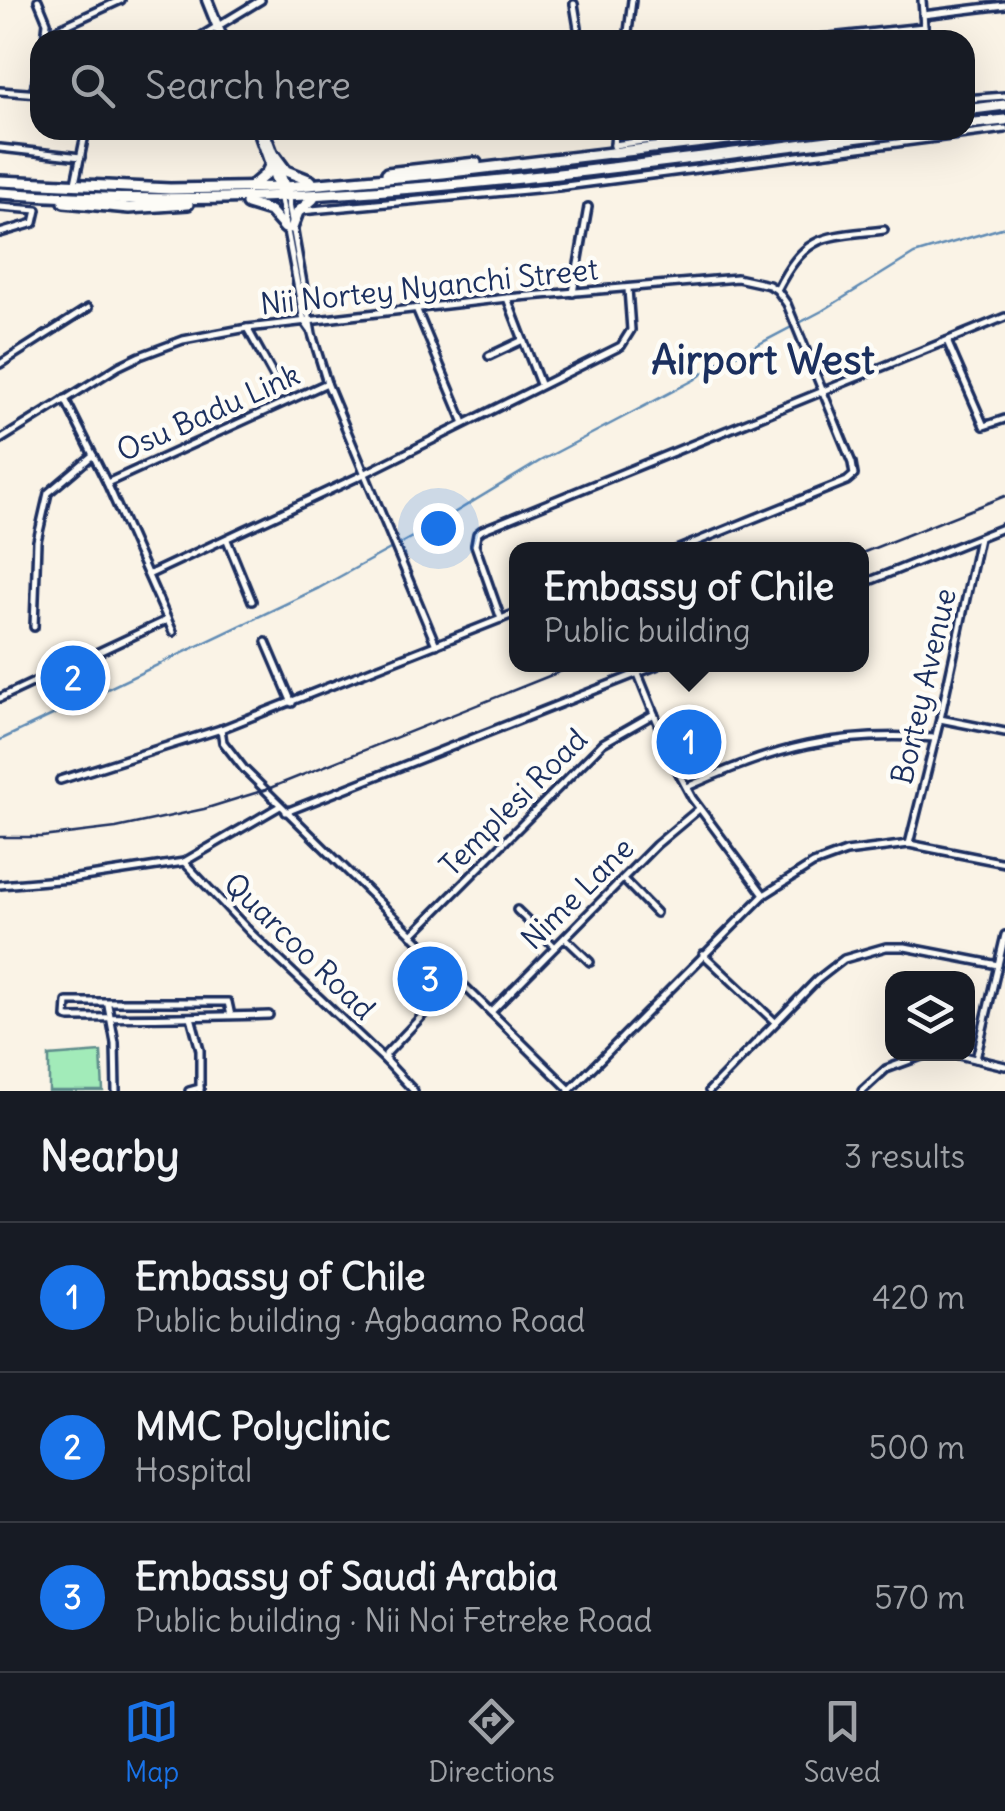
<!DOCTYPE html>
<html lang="en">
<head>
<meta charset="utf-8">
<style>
  :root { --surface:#171b24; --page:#20242c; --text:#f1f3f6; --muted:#9ea1a6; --line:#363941; --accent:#1a73e8 }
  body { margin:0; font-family:Delius,sans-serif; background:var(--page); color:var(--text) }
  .controls { position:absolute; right:30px; bottom:30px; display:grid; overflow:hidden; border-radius:20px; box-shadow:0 10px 40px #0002 }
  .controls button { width:90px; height:90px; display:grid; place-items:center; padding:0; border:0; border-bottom:2px solid var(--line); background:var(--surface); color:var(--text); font:50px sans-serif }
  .you { position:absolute; left:438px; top:528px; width:35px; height:35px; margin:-25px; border:8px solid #fff; border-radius:50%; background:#1a73e8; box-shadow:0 0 0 15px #1a73e833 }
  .badge { display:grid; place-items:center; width:65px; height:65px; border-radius:50%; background:var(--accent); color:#fff; font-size:32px; font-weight:700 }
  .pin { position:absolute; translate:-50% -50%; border:5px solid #fff; box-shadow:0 2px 10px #0006 }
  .popup { position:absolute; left:509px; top:542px; width:360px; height:130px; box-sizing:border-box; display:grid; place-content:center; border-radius:20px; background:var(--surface); filter:drop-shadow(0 2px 8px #0005); font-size:32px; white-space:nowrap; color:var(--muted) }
  .popup b { font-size:38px; color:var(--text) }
  .popup::after { content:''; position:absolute; left:50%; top:100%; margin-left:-20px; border:20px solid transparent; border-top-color:var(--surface) }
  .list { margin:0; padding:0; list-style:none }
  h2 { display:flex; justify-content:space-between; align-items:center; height:130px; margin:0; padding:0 40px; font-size:42px }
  h2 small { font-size:32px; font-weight:400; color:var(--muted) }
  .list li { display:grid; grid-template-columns:65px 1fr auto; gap:30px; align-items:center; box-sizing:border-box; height:150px; padding:0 40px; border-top:2px solid var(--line) }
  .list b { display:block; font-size:38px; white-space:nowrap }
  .list p { margin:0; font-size:32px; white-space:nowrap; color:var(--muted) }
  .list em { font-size:32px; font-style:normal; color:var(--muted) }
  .icon { flex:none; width:55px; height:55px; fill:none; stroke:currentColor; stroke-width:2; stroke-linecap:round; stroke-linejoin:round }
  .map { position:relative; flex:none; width:1005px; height:1091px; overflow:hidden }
  .search { position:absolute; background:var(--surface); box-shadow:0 10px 40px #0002; left:30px; right:30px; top:30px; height:110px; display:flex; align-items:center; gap:25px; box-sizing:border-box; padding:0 35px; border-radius:30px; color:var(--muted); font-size:38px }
  .sheet { height:580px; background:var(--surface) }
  nav { display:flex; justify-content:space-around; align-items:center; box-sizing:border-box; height:140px; border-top:2px solid var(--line); background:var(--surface); font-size:28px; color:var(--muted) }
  nav a { display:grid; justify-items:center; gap:5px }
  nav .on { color:var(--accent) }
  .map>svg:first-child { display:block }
</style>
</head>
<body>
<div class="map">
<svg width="1005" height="1091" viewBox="0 0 1005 1091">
  <rect width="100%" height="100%" fill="#faf3e6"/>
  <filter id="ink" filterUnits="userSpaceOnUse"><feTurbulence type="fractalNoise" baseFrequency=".01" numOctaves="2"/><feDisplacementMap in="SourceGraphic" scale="20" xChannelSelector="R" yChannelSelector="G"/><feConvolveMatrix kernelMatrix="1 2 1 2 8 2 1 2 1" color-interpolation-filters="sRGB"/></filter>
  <g filter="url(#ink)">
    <!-- green -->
    <polygon fill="#a2ebb9" stroke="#5e8d8c" stroke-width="2.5" points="101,1052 103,1091 49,1091 49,1056"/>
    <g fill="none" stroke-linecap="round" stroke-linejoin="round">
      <!-- stream -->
      <polyline stroke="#608bb4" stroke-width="2.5" points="0,740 319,588 434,525 540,461 694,380 724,358 742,353 822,311 914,254 1005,227"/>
      <!-- minor casing -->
      <g stroke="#1b2f5e" stroke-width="12">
        <g id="minor">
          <polyline points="38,0 47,22 45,40"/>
          <polyline points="922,0 925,40"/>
          <polyline points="574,4 580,40"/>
          <polyline points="923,15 1005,5"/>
          <polyline points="47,34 121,0"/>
          <polyline points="195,40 261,0"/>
          <polyline points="627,40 632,0"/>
          <polyline points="801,40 924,27"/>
          <polyline points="0,91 40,94"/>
          <polyline points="33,93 40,62"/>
          <polyline points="965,99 1005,96"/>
          <polyline points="614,145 724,130"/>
          <polyline points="614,146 615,130"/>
          <polyline points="0,148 81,157"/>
          <polyline points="75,183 86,130"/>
          <polyline points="288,198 312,334 327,383 436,645"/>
          <polyline points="281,199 304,321 311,331"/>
          <polyline points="0,207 37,210 34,223 0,233"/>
          <polyline points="301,211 558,187 1005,129"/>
          <path d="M777 290C806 232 825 237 884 230"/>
          <polyline points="573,293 588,207"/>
          <polyline points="507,298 540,384"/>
          <polyline points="416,308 464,423"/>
          <polyline points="247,328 278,384"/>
          <polyline points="947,341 984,426 1005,419"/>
          <polyline points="489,356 523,340"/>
          <polyline points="0,364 88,308"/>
          <polyline points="65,399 107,483 173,632"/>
          <polyline points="0,440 119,366 140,356 183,340 247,328 507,298 737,278 769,285 777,290 787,304 852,463 854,475 847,481 676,550"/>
          <polyline points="107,483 327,383"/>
          <polyline points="227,540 252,601"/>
          <polyline points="148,575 358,477 621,346 631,330 628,289"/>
          <polyline points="862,584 1005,527"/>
          <polyline points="501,619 475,545 477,534 482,530 1005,317"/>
          <polyline points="34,627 37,541 48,493 93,455"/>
          <polyline points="266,642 292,703"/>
          <polyline points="638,674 676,768 692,798 764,895"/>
          <polyline points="0,698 165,621"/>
          <polyline points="940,719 1005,732"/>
          <polyline points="221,729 223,742 244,769 570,1090"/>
          <polyline points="60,780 221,729 516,613"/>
          <path d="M687 787C776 747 837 731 935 738"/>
          <polyline points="286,812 661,664"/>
          <polyline points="909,844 940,719 979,538"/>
          <polyline points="184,862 251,933 386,1061"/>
          <polyline points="623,879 656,913"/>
          <polyline points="0,885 70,879 184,862 280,806"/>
          <polyline points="517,910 555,947"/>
          <polyline points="412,935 603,743 654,714"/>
          <polyline points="565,938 590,962"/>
          <polyline points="703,954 775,1022"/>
          <polyline points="108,1005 115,1043 116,1091"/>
          <polyline points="491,1012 656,845 699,809"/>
          <path d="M231 1016 228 1002H67L66 1017 70 1018C136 1018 203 1017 269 1015"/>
          <polyline points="191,1017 200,1050 200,1091"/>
          <polyline points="954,1054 1005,1066"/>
          <polyline points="976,1059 1005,935"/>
          <polyline points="189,1091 200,1088"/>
          <polyline points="414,1091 386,1061 386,1054 457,979"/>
          <polyline points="569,1091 764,895 813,864 846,852 909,844 1005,863"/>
          <polyline points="709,1091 817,980 844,959 886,947 905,947 998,965"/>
          <polyline points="862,1091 886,1069 927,1054"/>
        </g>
      </g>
      <!-- major casing -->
      <g stroke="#1b2f5e" stroke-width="15">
        <g id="major">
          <polyline points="207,0 223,40"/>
          <polyline points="258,130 280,192"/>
          <polyline points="264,130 287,192"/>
        </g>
      </g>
      <!-- highway casing -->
      <g stroke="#1b2f5e" stroke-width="16">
        <g id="highway">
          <polyline points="965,110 1005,105"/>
          <polyline points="965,124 1005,120"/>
          <polyline points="275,156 286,171 311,181"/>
          <polyline points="387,173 476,163"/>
          <polyline points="0,181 170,189 286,187 443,173 804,130"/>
          <polyline points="252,186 266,174 271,164"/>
          <path d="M0 193C308 216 612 167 917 130"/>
          <polyline points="64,202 129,208 188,204"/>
          <polyline points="247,204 270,211 285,228"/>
          <polyline points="292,228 298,212 313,199"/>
        </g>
      </g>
      <!-- minor -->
      <use href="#minor" stroke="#fdfcf7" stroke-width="5"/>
      <!-- major -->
      <use href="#major" stroke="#fdfcf7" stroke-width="8"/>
      <!-- highway -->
      <use href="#highway" stroke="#fdfcf7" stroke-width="9"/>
      <!-- rail -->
      <g stroke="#1b2f5e" stroke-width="2.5">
        <polyline points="862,553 1005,496"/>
        <polyline points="0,837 42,837 116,828 204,809 265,790 579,664"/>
      </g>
    </g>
  </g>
  <g text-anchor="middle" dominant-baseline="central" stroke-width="9" stroke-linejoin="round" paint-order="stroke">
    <!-- street labels -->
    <g font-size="30" fill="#1b2f5e" stroke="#fdfcf7">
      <text transform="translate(429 286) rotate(-6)">Nii Nortey Nyanchi Street</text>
      <text transform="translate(208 412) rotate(-24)">Osu Badu Link</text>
      <text transform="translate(923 686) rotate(-77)">Bortey Avenue</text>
      <text transform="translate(513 802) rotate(-45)">Templesi Road</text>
      <text transform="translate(577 893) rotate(-45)">Nime Lane</text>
      <text transform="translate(300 946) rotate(44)">Quarcoo Road</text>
    </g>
    <!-- district labels -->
    <g font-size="40" font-weight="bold" fill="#1b2f5e" stroke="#fdfcf7">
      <text x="763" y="360">Airport West</text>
    </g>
  </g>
</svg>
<div class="controls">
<button><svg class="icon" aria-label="layers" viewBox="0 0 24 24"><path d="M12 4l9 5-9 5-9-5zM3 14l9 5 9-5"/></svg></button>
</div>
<div class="you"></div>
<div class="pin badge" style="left:689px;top:742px">1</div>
<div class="popup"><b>Embassy of Chile</b>Public building</div>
<div class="pin badge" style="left:73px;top:678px">2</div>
<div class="pin badge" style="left:430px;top:979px">3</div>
<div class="search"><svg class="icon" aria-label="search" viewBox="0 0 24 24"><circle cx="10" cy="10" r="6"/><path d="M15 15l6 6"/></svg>Search here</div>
</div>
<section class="sheet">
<h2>Nearby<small>3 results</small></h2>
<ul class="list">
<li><span class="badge">1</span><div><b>Embassy of Chile</b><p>Public building · Agbaamo Road</p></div><em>420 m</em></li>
<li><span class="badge">2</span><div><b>MMC Polyclinic</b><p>Hospital</p></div><em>500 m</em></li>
<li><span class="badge">3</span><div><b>Embassy of Saudi Arabia</b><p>Public building · Nii Noi Fetreke Road</p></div><em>570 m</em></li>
</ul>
</section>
<nav>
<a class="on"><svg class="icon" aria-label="map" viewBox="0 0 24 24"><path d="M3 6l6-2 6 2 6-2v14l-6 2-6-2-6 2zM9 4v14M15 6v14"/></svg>Map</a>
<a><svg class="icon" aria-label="directions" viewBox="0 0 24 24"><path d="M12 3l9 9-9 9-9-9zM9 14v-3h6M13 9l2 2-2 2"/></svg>Directions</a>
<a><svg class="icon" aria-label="saved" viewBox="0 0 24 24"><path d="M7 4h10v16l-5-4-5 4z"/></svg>Saved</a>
</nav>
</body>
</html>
